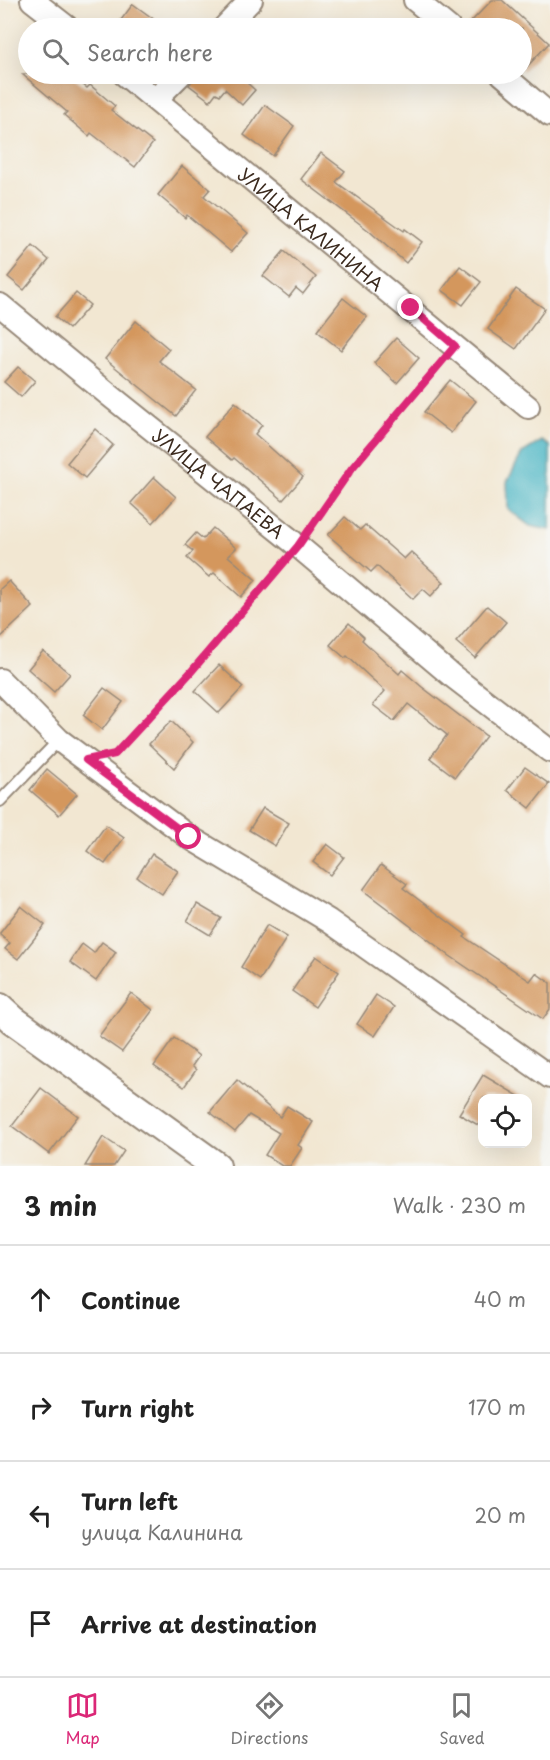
<!DOCTYPE html>
<html lang="en">
<head>
<meta charset="utf-8">
<style>
  :root { --surface:#fff; --page:#f2f2f2; --text:#222; --muted:#767676; --line:#e0e0e0; --accent:#db2777 }
  body { margin:0; font-family:"Playpen Sans",sans-serif; background:var(--page); color:var(--text) }
  .controls { position:absolute; right:18px; bottom:18px; display:grid; overflow:hidden; border-radius:12px; box-shadow:0 6px 24px #0002 }
  .controls button { width:54px; height:54px; display:grid; place-items:center; padding:0; border:0; border-bottom:2px solid var(--line); background:var(--surface); color:var(--text); font:30px sans-serif }
  .stop { position:absolute; width:18px; height:18px; margin:-14px; border:4px solid #db2777; border-radius:50%; background:#fff }
  .stop.end { background:#db2777; border-color:#fff; box-shadow:0 2px 6px #0008 }
  .list { margin:0; padding:0; list-style:none }
  h2 { display:flex; justify-content:space-between; align-items:center; height:78px; margin:0; padding:0 24px; font-size:26px }
  h2 small { font-size:20px; font-weight:400; color:var(--muted) }
  .list li { display:grid; grid-template-columns:39px 1fr auto; gap:18px; align-items:center; box-sizing:border-box; height:108px; padding:0 24px; border-top:2px solid var(--line) }
  .list b { display:block; font-size:22px; white-space:nowrap }
  .list p { margin:0; font-size:20px; white-space:nowrap; color:var(--muted) }
  .list em { font-size:20px; font-style:normal; color:var(--muted) }
  .icon { flex:none; width:33px; height:33px; fill:none; stroke:currentColor; stroke-width:2; stroke-linecap:round; stroke-linejoin:round }
  .map { position:relative; flex:none; width:550px; height:1166px; overflow:hidden }
  .search { position:absolute; background:var(--surface); box-shadow:0 6px 24px #0002; left:18px; right:18px; top:18px; height:66px; display:flex; align-items:center; gap:15px; box-sizing:border-box; padding:0 21px; border-radius:33px; color:var(--muted); font-size:22px }
  .sheet { height:510px; background:var(--surface) }
  nav { display:flex; justify-content:space-around; align-items:center; box-sizing:border-box; height:84px; border-top:2px solid var(--line); background:var(--surface); font-size:16px; color:var(--muted) }
  nav a { display:grid; justify-items:center; gap:3px }
  nav .on { color:var(--accent) }
  .map>svg:first-child { display:block }
</style>
</head>
<body>
<div class="map">
<svg width="550" height="1166" viewBox="0 0 550 1166">
  <rect width="100%" height="100%" fill="#f6f6f2"/>
  <filter id="ink" filterUnits="userSpaceOnUse"><feTurbulence type="fractalNoise" baseFrequency=".0167" numOctaves="2"/><feDisplacementMap in="SourceGraphic" scale="12" xChannelSelector="R" yChannelSelector="G"/><feConvolveMatrix kernelMatrix="1 2 1 2 8 2 1 2 1" color-interpolation-filters="sRGB"/></filter>
  <filter id="wash" filterUnits="userSpaceOnUse"><feTurbulence type="fractalNoise" baseFrequency=".008" numOctaves="4" result="noise"/><feDisplacementMap in="SourceGraphic" scale="24" xChannelSelector="R" yChannelSelector="G"/><feGaussianBlur stdDeviation="1.35" result="paint"/><feColorMatrix in="noise" values="0 0 0 0 0 0 0 0 0 0 0 0 0 0 0 0 0 1.4 0 .05"/><feComposite in="paint" operator="in"/></filter>
  <g filter="url(#wash)">
    <rect width="100%" height="100%" fill="#f2e7d2"/>
    <!-- water -->
    <polygon fill="#49b5c4" stroke="#427071" stroke-width="1.5" points="542,441 550,446 550,530 530,526 508,509 507,482 522,453"/>
    <g id="blocks">
      <!-- building -->
      <g fill="#d4975d">
        <polygon points="492,0 502,0 549,43 522,72 522,28 465,28"/>
        <polygon points="133,4 166,28 115,28"/>
        <polygon points="22,74 70,74 87,88 90,85 115,106 111,110 153,143 135,167 91,133 89,136 64,115 67,112"/>
        <polygon points="197,74 237,74 255,90 242,105 225,89 220,95 216,93 210,101 189,85"/>
        <polygon points="265,105 294,126 273,156 244,135"/>
        <polygon points="321,153 345,171 336,182 404,231 405,229 422,242 406,263 368,230 301,179"/>
        <polygon points="182,166 210,189 204,196 248,233 231,252 187,215 185,218 158,195"/>
        <polygon points="33,246 49,260 24,290 8,277"/>
        <polygon points="284,251 316,277 303,294 296,288 289,297 263,276"/>
        <polygon points="460,266 481,282 463,305 442,290"/>
        <polygon points="516,289 545,309 516,349 488,329"/>
        <polygon points="76,293 90,305 69,329 55,317"/>
        <polygon points="343,298 367,317 341,350 317,331"/>
        <polygon points="136,321 169,349 159,361 196,390 176,416 105,359"/>
        <polygon points="396,338 419,358 397,383 374,363"/>
        <polygon points="18,367 35,381 21,397 4,382"/>
        <polygon points="450,380 476,401 451,433 424,412"/>
        <polygon points="235,402 262,425 255,434 303,477 283,500 234,458 232,460 205,437"/>
        <polygon points="95,429 113,445 85,478 67,463"/>
        <polygon points="154,477 176,497 153,523 131,503"/>
        <polygon points="345,517 360,530 365,525 404,559 411,552 444,582 431,596 423,589 413,599 377,566 371,572 328,535"/>
        <polygon points="213,528 236,548 228,556 256,580 241,597 214,573 209,577 187,558 193,551 185,545 196,533 203,539"/>
        <polygon points="9,581 33,607 0,638 0,589"/>
        <polygon points="487,606 506,622 475,658 456,642"/>
        <polygon points="349,623 364,637 362,640 399,674 402,670 422,687 486,736 455,777 430,758 447,735 408,704 394,721 373,705 385,691 347,656 345,658 330,645"/>
        <polygon points="43,651 70,674 54,692 28,669"/>
        <polygon points="219,665 243,687 219,713 195,691"/>
        <polygon points="104,688 123,702 102,730 83,715"/>
        <polygon points="171,721 193,742 174,768 149,744"/>
        <polygon points="525,767 549,784 530,808 507,790"/>
        <polygon points="47,769 77,794 59,815 30,790"/>
        <polygon points="263,808 289,823 275,846 249,830"/>
        <polygon points="106,825 124,838 105,864 87,851"/>
        <polygon points="327,844 344,857 330,875 313,862"/>
        <polygon points="152,854 178,871 162,894 137,877"/>
        <polygon points="381,865 407,884 403,888 466,935 464,937 530,981 536,973 550,983 550,1009 543,1019 450,956 363,890"/>
        <polygon points="197,904 221,918 210,935 187,921"/>
        <polygon points="21,906 45,925 18,959 5,949 10,943 0,935 0,933"/>
        <polygon points="267,925 287,937 260,980 241,967"/>
        <polygon points="102,942 116,952 96,981 70,962 82,944 94,953"/>
        <polygon points="316,956 339,972 315,1007 292,991"/>
        <polygon points="131,993 153,1010 122,1052 99,1036"/>
        <polygon points="376,995 394,1007 375,1036 357,1024"/>
        <polygon points="174,1038 199,1056 192,1066 196,1070 184,1087 154,1066"/>
        <polygon points="483,1075 522,1098 483,1098 483,1128 459,1114"/>
        <polygon points="237,1080 280,1117 287,1106 313,1122 298,1145 302,1148 290,1166 282,1166 265,1155 279,1133 249,1115 235,1132 210,1112"/>
        <polygon points="41,1088 78,1116 49,1154 12,1126"/>
        <polygon points="103,1137 124,1151 114,1166 85,1166"/>
      </g>
    </g>
  </g>
  <g filter="url(#ink)">
    <use href="#blocks" fill-opacity="0" stroke="#968878" stroke-width="1.5"/>
    <g fill="none" stroke-linecap="round" stroke-linejoin="round">
      <!-- service casing -->
      <g stroke="#968878" stroke-width="14">
        <polyline id="service" points="0,801 59,740"/>
      </g>
      <!-- minor casing -->
      <g stroke="#968878" stroke-width="26">
        <g id="minor">
          <polyline points="32,0 68,28"/>
          <polyline points="415,0 449,28"/>
          <polyline points="224,28 251,0"/>
          <path id="s1" d="M124 74 528 407"/>
          <polyline points="502,74 550,115"/>
          <polyline points="156,99 181,74"/>
          <path id="s2" d="M0 305 108 394 298 546 451 675 550 751"/>
          <polyline points="0,680 59,740 189,837 329,921 550,1077"/>
        </g>
      </g>
      <!-- tertiary casing -->
      <g stroke="#968878" stroke-width="32">
        <polyline id="tertiary" points="0,1008 13,1020 216,1166"/>
      </g>
      <!-- path -->
      <g stroke="#968878" stroke-width="4" stroke-dasharray="4.5 4.5" stroke-linecap="butt">
        <polyline points="310,529 353,468 441,363"/>
        <polyline points="113,755 190,673 285,561"/>
      </g>
      <!-- service -->
      <use href="#service" stroke="#fff" stroke-width="10"/>
      <!-- minor -->
      <use href="#minor" stroke="#fff" stroke-width="22"/>
      <!-- tertiary -->
      <use href="#tertiary" stroke="#fff" stroke-width="28"/>
    </g>
  </g>
  <g fill="none" stroke-linecap="round" stroke-linejoin="round" filter="url(#ink)">
    <!-- route -->
    <polyline stroke="#db2777" stroke-width="8" points="189,837 86,760 115,754 190,673 298,546 352,468 455,346 411,308"/>
  </g>
  <g text-anchor="middle" dominant-baseline="central" stroke-width="4.5" stroke-linejoin="round" paint-order="stroke">
    <!-- street labels -->
    <g font-size="18" fill="#3b2a1e" stroke="#f6f6f2">
      <text stroke="none"><textPath href="#s1" startOffset="243">УЛИЦА КАЛИНИНА</textPath></text>
      <text stroke="none"><textPath href="#s2" startOffset="282">УЛИЦА ЧАПАЕВА</textPath></text>
    </g>
  </g>
</svg>
<div class="controls">
<button><svg class="icon" aria-label="locate" viewBox="0 0 24 24"><circle cx="12" cy="12" r="6"/><path d="M12 2v4M12 18v4M2 12h4M18 12h4"/></svg></button>
</div>
<div class="stop" style="left:189px;top:837px"></div>
<div class="stop end" style="left:411px;top:308px"></div>
<div class="search"><svg class="icon" aria-label="search" viewBox="0 0 24 24"><circle cx="10" cy="10" r="6"/><path d="M15 15l6 6"/></svg>Search here</div>
</div>
<section class="sheet">
<h2>3 min<small>Walk · 230 m</small></h2>
<ul class="list">
<li><svg class="icon" aria-label="ahead" viewBox="0 0 24 24"><path d="M12 20V5M6 11l6-6 6 6"/></svg><div><b>Continue</b></div><em>40 m</em></li>
<li><svg class="icon" aria-label="right" viewBox="0 0 24 24"><path d="M7 20v-9h11M14 6l5 5-5 5"/></svg><div><b>Turn right</b></div><em>170 m</em></li>
<li><svg class="icon" aria-label="left" viewBox="0 0 24 24"><path d="M17 20v-9H6M10 6l-5 5 5 5"/></svg><div><b>Turn left</b><p>улица Калинина</p></div><em>20 m</em></li>
<li><svg class="icon" aria-label="arrive" viewBox="0 0 24 24"><path d="M6 21V4h12l-3 4 3 4H6"/></svg><div><b>Arrive at destination</b></div></li>
</ul>
</section>
<nav>
<a class="on"><svg class="icon" aria-label="map" viewBox="0 0 24 24"><path d="M3 6l6-2 6 2 6-2v14l-6 2-6-2-6 2zM9 4v14M15 6v14"/></svg>Map</a>
<a><svg class="icon" aria-label="directions" viewBox="0 0 24 24"><path d="M12 3l9 9-9 9-9-9zM9 14v-3h6M13 9l2 2-2 2"/></svg>Directions</a>
<a><svg class="icon" aria-label="saved" viewBox="0 0 24 24"><path d="M7 4h10v16l-5-4-5 4z"/></svg>Saved</a>
</nav>
</body>
</html>
